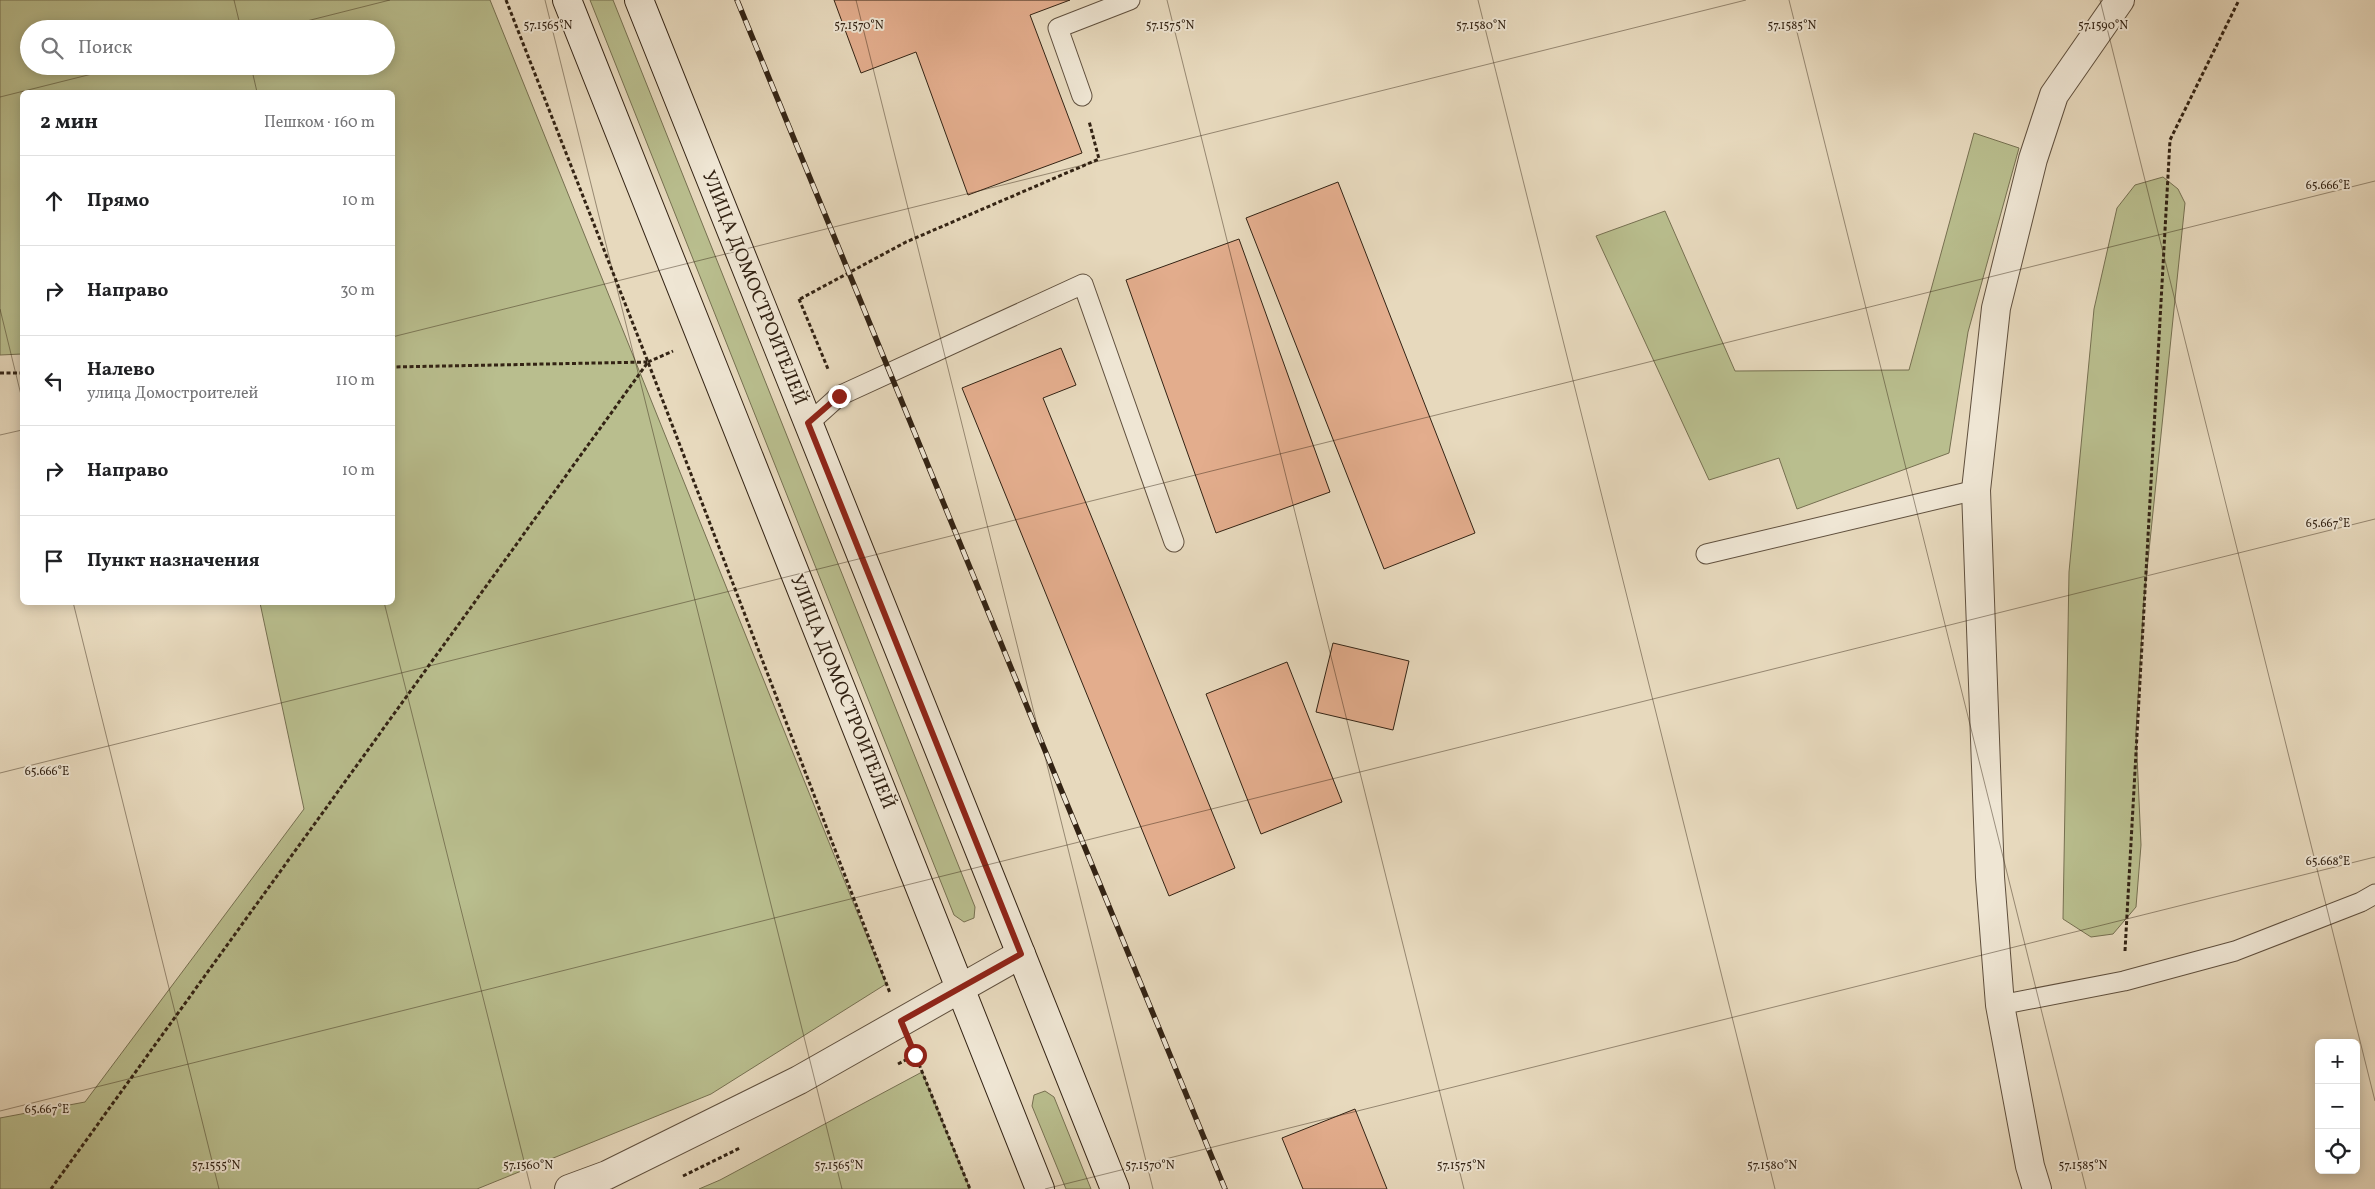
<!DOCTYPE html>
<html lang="ru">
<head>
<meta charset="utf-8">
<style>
  :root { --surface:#fff; --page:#f2f2f2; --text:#202124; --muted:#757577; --line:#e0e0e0 }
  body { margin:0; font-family:Vollkorn,serif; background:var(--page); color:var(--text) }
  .controls { position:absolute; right:15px; bottom:15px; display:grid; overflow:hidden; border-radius:8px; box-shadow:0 2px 12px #0003 }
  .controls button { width:45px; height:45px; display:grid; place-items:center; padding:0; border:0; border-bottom:1px solid var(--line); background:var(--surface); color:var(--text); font:25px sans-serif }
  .stop { position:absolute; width:15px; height:15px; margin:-11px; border:4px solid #8f2418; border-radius:50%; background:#fff }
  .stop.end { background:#8f2418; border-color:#fff; box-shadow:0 1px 5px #0008 }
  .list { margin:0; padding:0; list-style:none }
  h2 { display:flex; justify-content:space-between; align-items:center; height:65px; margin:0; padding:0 20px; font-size:21px }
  h2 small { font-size:16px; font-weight:400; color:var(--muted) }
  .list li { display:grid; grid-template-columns:32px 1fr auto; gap:15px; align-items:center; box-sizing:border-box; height:90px; padding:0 20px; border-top:1px solid var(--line) }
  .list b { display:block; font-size:19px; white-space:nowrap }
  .list p { margin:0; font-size:16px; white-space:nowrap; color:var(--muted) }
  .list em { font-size:16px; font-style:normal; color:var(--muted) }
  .icon { flex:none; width:28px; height:28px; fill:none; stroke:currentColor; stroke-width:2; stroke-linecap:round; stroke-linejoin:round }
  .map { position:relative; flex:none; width:2375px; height:1189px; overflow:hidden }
  .search { position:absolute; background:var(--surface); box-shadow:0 2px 12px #0003; left:20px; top:20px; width:375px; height:55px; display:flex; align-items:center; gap:12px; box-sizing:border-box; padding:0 18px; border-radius:28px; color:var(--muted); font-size:19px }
  .panel { position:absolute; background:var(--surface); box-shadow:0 2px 12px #0003; left:20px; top:90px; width:375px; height:515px; border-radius:8px }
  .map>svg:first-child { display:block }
</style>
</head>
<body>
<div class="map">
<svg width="2375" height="1189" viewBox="0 0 2375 1189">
  <rect width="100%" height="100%" fill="#e7d9bd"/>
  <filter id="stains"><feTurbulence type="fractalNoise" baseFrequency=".004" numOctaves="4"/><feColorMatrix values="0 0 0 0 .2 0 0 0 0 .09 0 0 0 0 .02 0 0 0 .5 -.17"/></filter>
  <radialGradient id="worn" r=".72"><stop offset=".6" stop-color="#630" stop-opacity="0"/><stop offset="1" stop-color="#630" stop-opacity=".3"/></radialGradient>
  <!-- green -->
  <g fill="#b9be8e" stroke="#767051" fill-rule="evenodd">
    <path d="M0 0H490L886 984 711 1094 477 1189H0V1118L85 1102 304 809 260 603 392 602V92H22V354L0 355ZM29 29H386V66H29Z"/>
    <polygon points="590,0 613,0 975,907 974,918 964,922 954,915"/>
    <polygon points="1974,133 2019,148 1968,332 1949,453 1797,509 1779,458 1709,480 1596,236 1665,211 1735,371 1909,370"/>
    <polygon points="2163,177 2178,189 2185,203 2144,599 2136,732 2141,845 2136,907 2113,934 2091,937 2063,919 2069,572 2094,309 2117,208 2135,185"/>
    <polygon points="922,1072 970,1189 699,1189 720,1180"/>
    <polygon points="1045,1091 1054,1097 1091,1189 1066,1189 1032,1106 1034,1095"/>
  </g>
  <!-- building -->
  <g fill="#e3ad8d" stroke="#332314">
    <polygon points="834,0 1070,0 1030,15 1082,153 968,195 916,52 861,73"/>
    <polygon points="1338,182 1475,533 1384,569 1246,218"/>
    <polygon points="1239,239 1330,492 1216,533 1126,280"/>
    <polygon points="1061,348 1076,385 1043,398 1235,868 1169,896 962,388"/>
    <polygon points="1333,643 1409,661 1393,730 1316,712"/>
    <polygon points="1287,662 1342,802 1261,834 1206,694"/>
    <polygon points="1355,1109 1387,1189 1303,1189 1282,1138"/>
  </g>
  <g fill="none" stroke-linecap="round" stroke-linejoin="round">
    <!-- service casing -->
    <g stroke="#60503e" stroke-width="21">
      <g id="service">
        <polyline points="1082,96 1058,28 1130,0"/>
        <polyline points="809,423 839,396 1083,284 1174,542"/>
        <polyline points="1706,554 1976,490"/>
        <polyline points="2000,1005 2124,981 2235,951 2361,902 2375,894"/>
      </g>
    </g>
    <!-- minor casing -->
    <g stroke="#60503e" stroke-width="30">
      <g id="minor">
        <polyline points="569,1189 607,1175 799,1080 1021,954"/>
        <polyline points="2037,1189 2030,1166 2000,1005 1990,877 1976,490 1996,308 2033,159 2054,95 2120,0"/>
      </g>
    </g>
    <!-- secondary casing -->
    <g stroke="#332314" stroke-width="30">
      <g id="secondary">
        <polyline points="567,0 1040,1189"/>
        <polyline points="639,0 1115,1189"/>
      </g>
    </g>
    <!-- path -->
    <g stroke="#332314" stroke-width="3" stroke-dasharray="4 2.5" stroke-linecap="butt">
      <polyline points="506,0 648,362 890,993"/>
      <polyline points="799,299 828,369"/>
      <polyline points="800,299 906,242 1099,159 1089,121"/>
      <polyline points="648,362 673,351"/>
      <polyline points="0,373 22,373"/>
      <polyline points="2125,951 2170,140 2239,0"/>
      <polyline points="914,1052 970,1189"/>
      <polyline points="898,1064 915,1055"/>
      <polyline points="683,1176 740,1148"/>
      <polyline points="51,1189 648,362 392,367"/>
    </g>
    <!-- service -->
    <use href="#service" stroke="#efe6d4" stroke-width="19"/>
    <!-- minor -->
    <use href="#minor" stroke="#efe6d4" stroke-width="28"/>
    <!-- secondary -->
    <use href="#secondary" stroke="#efe6d4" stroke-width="28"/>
    <!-- rail casing -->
    <g stroke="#332314" stroke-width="5.5">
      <polyline id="rail" points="737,0 1225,1189"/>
    </g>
    <!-- rail -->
    <use href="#rail" stroke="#efe6d4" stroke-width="4" stroke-dasharray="11" stroke-linecap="butt"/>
  </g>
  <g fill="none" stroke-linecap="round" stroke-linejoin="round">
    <!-- route -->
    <polyline stroke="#8f2418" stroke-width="6" points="839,396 808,423 1021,954 901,1021 915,1055"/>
  </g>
  <!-- ticks -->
  <path fill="none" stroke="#332314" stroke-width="1" stroke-opacity="0.45" d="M234 0 241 29M545 0 842 1189M856 0 1153 1189M1167 0 1464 1189M1478 0 1775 1189M1789 0 2086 1189M2100 0 2375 1101M275 29 390 0M251 66 257 92M0 97 124 66M0 309 22 399M392 337 1746 0M0 435 22 430M73 602 219 1189M384 602 531 1189M0 773 2375 181M0 1111 2375 519M1045 1189 2375 857"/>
  <g text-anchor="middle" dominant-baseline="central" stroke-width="4" stroke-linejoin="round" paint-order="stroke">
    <!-- street labels -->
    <g font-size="19" fill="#332314" stroke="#efe6d4">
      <text transform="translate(754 288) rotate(68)">УЛИЦА ДОМОСТРОИТЕЛЕЙ</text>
      <text transform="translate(842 692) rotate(68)">УЛИЦА ДОМОСТРОИТЕЛЕЙ</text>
    </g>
  </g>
  <g font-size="12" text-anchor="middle" fill="#332314" stroke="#efe6d4" stroke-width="4" stroke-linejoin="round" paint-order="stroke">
    <text x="859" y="29">57.1570°N</text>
    <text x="2103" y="29">57.1590°N</text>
    <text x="548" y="29">57.1565°N</text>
    <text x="1170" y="29">57.1575°N</text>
    <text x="1481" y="29">57.1580°N</text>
    <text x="1792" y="29">57.1585°N</text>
    <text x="2328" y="189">65.666°E</text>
    <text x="2328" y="527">65.667°E</text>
    <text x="47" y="775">65.666°E</text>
    <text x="2328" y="865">65.668°E</text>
    <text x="47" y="1113">65.667°E</text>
    <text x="216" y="1169">57.1555°N</text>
    <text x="528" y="1169">57.1560°N</text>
    <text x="839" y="1169">57.1565°N</text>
    <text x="1150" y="1169">57.1570°N</text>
    <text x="1461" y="1169">57.1575°N</text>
    <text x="1772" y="1169">57.1580°N</text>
    <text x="2083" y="1169">57.1585°N</text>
  </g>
  <rect width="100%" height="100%" filter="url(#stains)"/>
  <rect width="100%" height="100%" fill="url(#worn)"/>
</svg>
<div class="controls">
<button>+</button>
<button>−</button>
<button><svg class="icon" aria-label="locate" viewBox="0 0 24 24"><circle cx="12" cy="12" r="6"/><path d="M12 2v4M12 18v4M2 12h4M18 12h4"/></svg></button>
</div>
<div class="stop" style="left:915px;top:1055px"></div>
<div class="stop end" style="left:839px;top:396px"></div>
<div class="search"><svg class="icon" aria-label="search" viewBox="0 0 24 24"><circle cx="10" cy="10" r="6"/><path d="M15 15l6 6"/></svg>Поиск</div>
<section class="panel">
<h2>2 мин<small>Пешком · 160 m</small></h2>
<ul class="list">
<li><svg class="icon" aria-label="ahead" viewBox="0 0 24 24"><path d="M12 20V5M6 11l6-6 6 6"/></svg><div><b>Прямо</b></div><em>10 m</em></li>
<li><svg class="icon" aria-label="right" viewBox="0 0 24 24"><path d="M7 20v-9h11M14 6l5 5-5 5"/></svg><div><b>Направо</b></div><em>30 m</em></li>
<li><svg class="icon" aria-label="left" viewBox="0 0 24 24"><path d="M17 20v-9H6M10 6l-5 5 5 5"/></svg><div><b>Налево</b><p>улица Домостроителей</p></div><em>110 m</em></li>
<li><svg class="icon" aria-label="right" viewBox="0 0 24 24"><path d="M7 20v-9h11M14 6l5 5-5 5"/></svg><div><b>Направо</b></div><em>10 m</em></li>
<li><svg class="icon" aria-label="arrive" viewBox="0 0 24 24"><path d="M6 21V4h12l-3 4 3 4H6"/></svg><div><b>Пункт назначения</b></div></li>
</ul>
</section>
</div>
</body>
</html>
